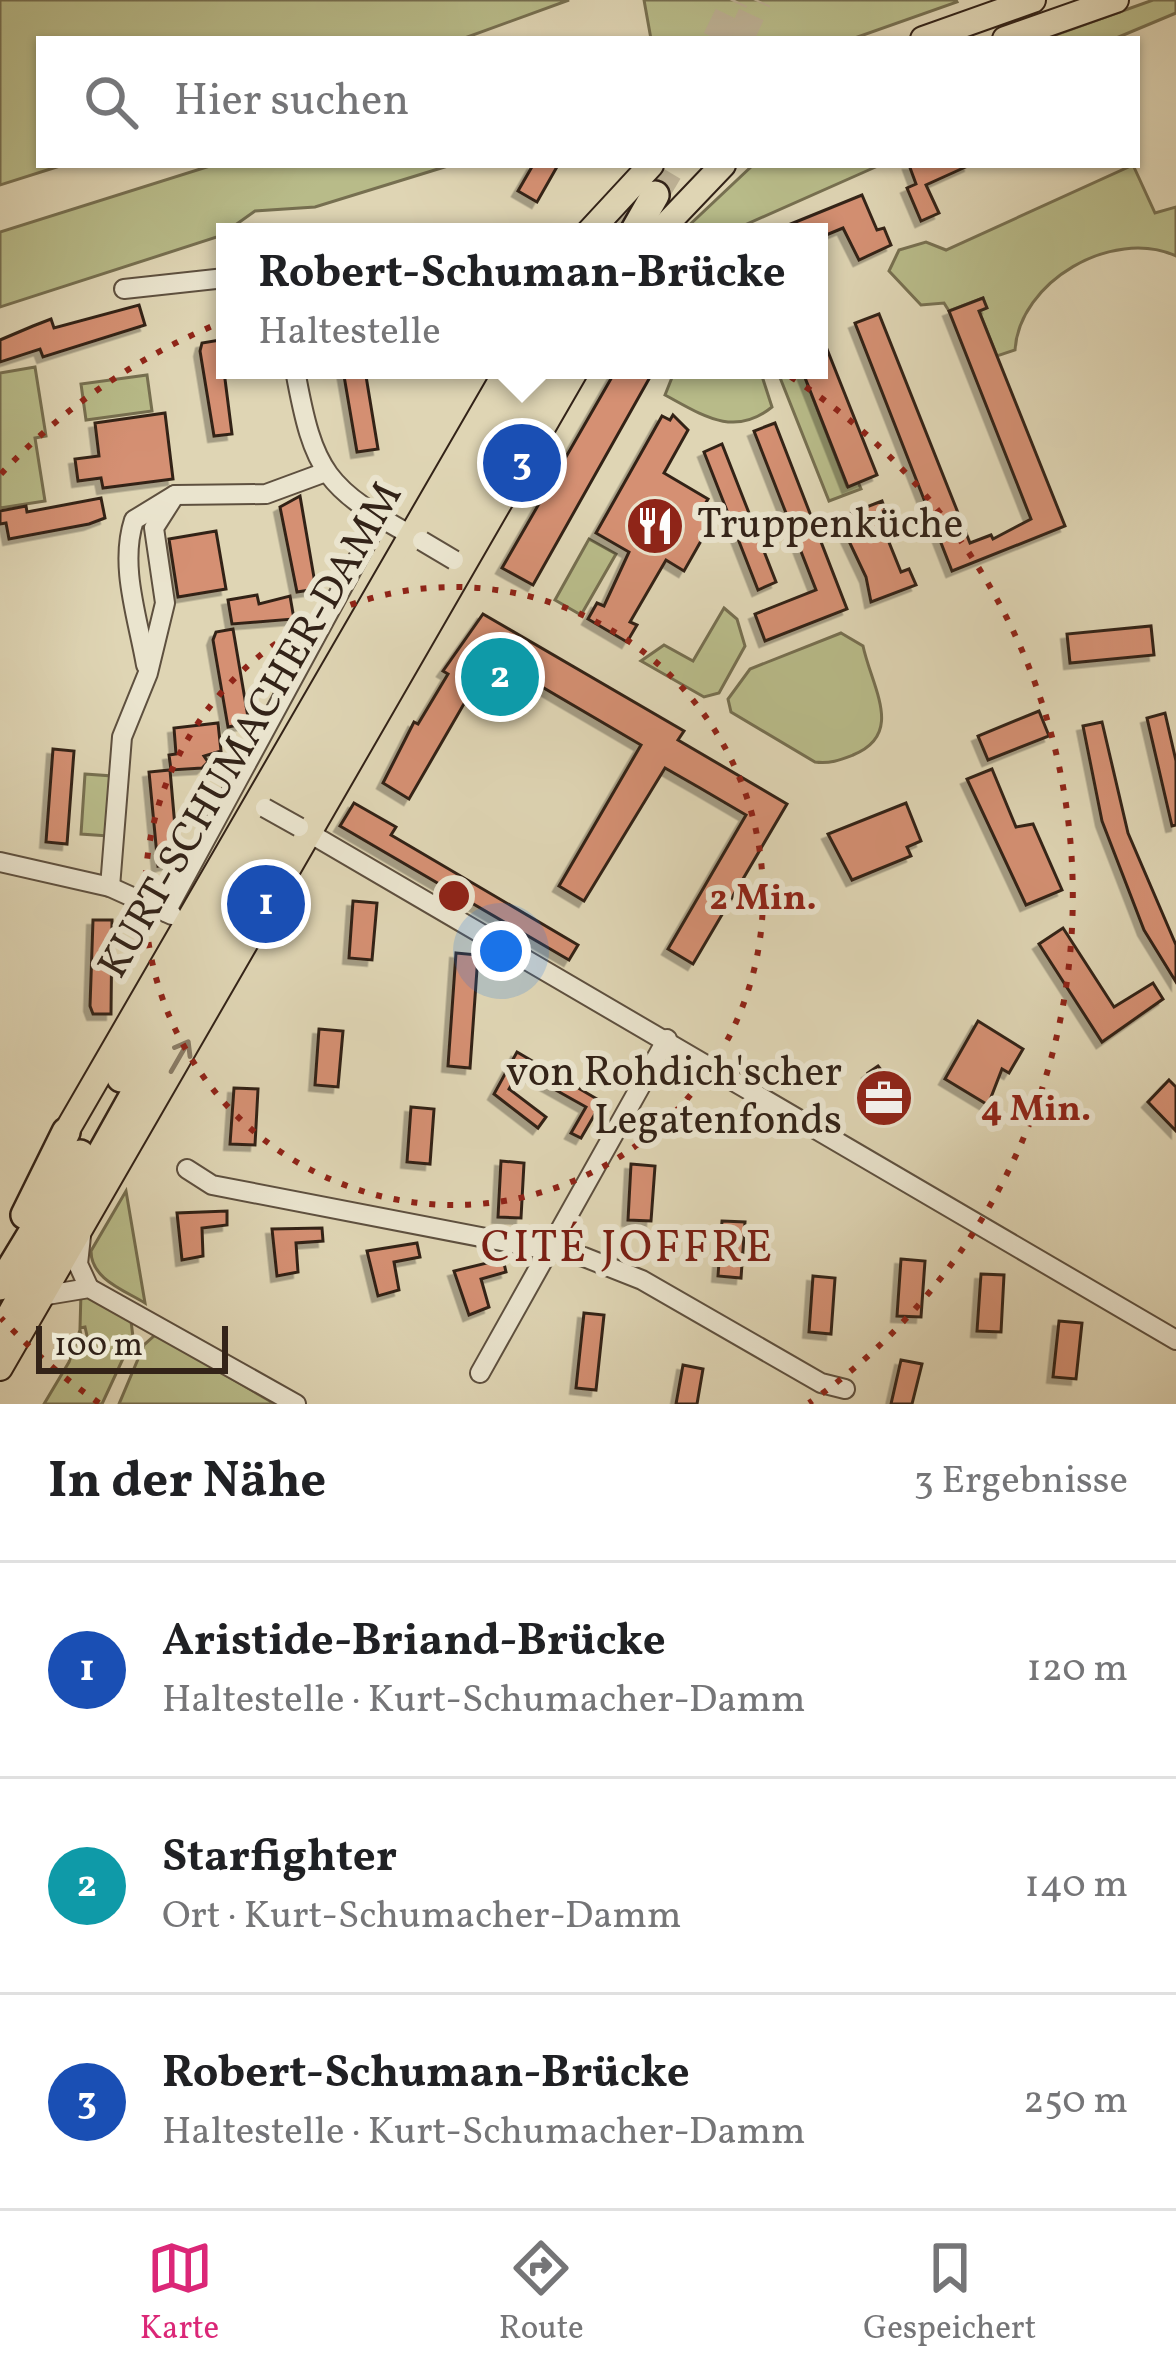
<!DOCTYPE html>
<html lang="de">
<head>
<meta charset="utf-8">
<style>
  :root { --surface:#fff; --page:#f6f6f6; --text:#202124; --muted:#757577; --line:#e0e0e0; --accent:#db2777 }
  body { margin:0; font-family:Vollkorn,serif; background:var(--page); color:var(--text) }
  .scale { position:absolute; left:36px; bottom:30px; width:192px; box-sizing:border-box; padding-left:12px; border:6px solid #332318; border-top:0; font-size:33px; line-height:42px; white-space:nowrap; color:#332318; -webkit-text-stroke:9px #eae4ce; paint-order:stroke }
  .you { position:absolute; left:501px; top:951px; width:42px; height:42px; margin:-30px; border:9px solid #fff; border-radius:50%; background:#1a73e8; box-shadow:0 0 0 18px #1a73e833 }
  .badge { display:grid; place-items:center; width:78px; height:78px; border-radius:50%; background:var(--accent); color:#fff; font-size:39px; font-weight:700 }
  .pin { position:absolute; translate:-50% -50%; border:6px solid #fff; box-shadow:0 3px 12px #0006 }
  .popup { position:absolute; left:216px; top:223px; width:612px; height:156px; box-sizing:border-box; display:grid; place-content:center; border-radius:0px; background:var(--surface); filter:drop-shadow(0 3px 9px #0005); font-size:39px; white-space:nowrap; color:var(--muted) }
  .popup b { font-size:45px; color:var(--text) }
  .popup::after { content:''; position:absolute; left:50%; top:100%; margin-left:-24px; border:24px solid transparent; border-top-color:var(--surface) }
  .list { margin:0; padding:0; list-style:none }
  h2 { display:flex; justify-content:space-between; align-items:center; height:156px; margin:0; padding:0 48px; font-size:51px }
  h2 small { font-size:39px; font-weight:400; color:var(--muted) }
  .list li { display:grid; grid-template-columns:78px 1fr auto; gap:36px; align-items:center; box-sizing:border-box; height:216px; padding:0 48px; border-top:3px solid var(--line) }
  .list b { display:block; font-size:45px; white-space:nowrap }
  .list p { margin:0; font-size:39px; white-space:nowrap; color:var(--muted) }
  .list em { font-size:39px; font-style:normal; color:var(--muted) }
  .icon { flex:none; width:66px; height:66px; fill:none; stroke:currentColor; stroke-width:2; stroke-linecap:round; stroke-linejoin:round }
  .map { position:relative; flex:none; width:1176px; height:1404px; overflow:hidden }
  .search { position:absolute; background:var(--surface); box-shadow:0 3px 9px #0004; left:36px; right:36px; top:36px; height:132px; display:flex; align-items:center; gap:30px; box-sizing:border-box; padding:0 42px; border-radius:0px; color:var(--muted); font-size:45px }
  .sheet { height:804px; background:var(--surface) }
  nav { display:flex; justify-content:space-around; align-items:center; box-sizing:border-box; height:168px; border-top:3px solid var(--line); background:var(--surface); font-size:33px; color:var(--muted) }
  nav a { display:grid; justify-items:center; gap:6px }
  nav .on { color:var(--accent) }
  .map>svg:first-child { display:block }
</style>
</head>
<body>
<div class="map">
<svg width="1176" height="1404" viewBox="0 0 1176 1404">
  <defs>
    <filter id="shadow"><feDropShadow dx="-5.5" dy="5.5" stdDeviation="0" flood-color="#0004"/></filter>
  </defs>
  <rect width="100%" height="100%" fill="#dfd5b4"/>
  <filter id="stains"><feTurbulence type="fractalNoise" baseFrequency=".00167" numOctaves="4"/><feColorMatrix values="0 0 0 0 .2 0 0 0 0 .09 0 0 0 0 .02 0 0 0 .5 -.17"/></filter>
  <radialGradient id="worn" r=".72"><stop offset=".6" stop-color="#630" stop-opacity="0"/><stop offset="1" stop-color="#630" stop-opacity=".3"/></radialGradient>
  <!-- green -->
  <g fill="#b8bb89" stroke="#766f50" stroke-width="3">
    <polygon points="0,0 569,0 462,39 39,39 39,165 63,165 0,185"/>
    <polygon points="644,0 956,0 957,2 852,39 651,39"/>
    <polygon points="1153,0 1176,0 1176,13 1114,39 1044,39"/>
    <polygon points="213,165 451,165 315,207 255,211 220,236 0,307 0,232"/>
    <polygon points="753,165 880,165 729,232 682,232"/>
    <path d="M1133 165 1155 213 1176 207V256C1112 227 1019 282 1015 350L997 356 979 311 986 308 983 298 949 311 944 303 921 305 889 271 899 250 926 242 946 250Z"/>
    <polygon points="35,367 46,436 35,438 45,501 0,508 0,373"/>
    <path d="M675 370H760L772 407C734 438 702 415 665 395Z"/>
    <polygon points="777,370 802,370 847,486 858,482 861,489 829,501"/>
    <polygon points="147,375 152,411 86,420 81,384"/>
    <polygon points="589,539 616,554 581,615 555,600"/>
    <polygon points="724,608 737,619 745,646 719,693 704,697 641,661 664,645 693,661"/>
    <path d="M841 633 863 646C872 688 905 734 853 755 840 760 830 764 815 762L731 712 728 699 750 669Z"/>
    <polygon points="85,774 112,776 108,836 81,834"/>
    <path d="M126 1191 145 1303C124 1290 91 1279 91 1251Z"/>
    <polygon points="81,1292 131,1321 133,1337 102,1404 44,1404 69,1362 80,1330 84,1350 90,1349 85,1327 80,1328"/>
    <polygon points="154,1336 159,1336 275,1404 119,1404 144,1345"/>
  </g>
  <!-- building -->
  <g fill="#d59073" stroke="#332318" stroke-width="3" filter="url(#shadow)">
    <polygon points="533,165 558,165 537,202 518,191"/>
    <polygon points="909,165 970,165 926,185 939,213 921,221 907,188 916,184"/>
    <polygon points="862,195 877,230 884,228 891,245 859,260 843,228 819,238 819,232 771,232"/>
    <polygon points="983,298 987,308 979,311 1065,526 952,571 855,323 879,314 970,543 991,535 993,539 1031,519 949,311"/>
    <polygon points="139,305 145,325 43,357 40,349 0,362 0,340 33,326 51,319 54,328"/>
    <polygon points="819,329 877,475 848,487 802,370 819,370"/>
    <polygon points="220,340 232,434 214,436 200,351 202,343"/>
    <polygon points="343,370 365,370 378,449 357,452"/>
    <polygon points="616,370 654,370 533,585 502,568"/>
    <polygon points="165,413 173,479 103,488 101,478 78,481 75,459 99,456 95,423"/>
    <polygon points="673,415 688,430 664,473 708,499 701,511 714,518 684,571 666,560 630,622 637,625 627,642 588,619 597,603 604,606 629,552 596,533 662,416 670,420"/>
    <polygon points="775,423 847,609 765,641 755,614 816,590 754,431"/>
    <polygon points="722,444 776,582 758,590 704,452"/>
    <polygon points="300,496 316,589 297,592 280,507"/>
    <polygon points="101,498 105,518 89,524 9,539 6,523 0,524 0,511 26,506 27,512"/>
    <polygon points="882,501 888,517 880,520 901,572 909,569 916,585 871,602 866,577 838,518"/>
    <polygon points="216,531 226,589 178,597 169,539"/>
    <polygon points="257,595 259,604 290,596 294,619 232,624 228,600"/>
    <polygon points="483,614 684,731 678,740 787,804 693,964 668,949 746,815 700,788 665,768 584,901 559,886 641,745 491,657 409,799 383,783 414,722 418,724 448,674 443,671"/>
    <polygon points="1151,626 1154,655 1070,663 1067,634"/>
    <polygon points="233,629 249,723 228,727 213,640 216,632"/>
    <polygon points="1039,711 1049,736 988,760 978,736"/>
    <polygon points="1165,713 1176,761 1176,825 1172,826 1147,718"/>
    <polygon points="1102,722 1128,833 1176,945 1176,982 1144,930 1102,821 1083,726"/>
    <polygon points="218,723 221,751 204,756 208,762 202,768 171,770 169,755 176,754 174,728"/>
    <polygon points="53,749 74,751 67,844 46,842"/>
    <polygon points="992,769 1016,827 1033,824 1062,890 1026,905 967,779"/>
    <polygon points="170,770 178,861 158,866 149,772"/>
    <polygon points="354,803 396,827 391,835 578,945 569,960 340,826"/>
    <polygon points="906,803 921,841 907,847 911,856 852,880 828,834"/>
    <polygon points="353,901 377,903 372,960 349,958"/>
    <polygon points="93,920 112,920 111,1014 93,1014 90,1006"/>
    <polygon points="1063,928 1114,1007 1153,983 1163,999 1102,1042 1039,944"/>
    <polygon points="456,953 478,955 470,1068 448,1066"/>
    <polygon points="978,1021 1023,1049 1009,1073 1002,1069 988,1105 945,1079"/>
    <polygon points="319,1029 343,1031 338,1087 315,1085"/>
    <polygon points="517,1052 602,1102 581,1138 571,1133 586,1107 520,1070 509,1089 546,1117 538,1128 494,1094"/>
    <polygon points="878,1066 903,1098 883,1113 871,1096 879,1090 868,1073"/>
    <polygon points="1169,1080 1176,1087 1176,1131 1148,1102"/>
    <polygon points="234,1088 258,1089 255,1145 230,1144"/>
    <polygon points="411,1107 434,1109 430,1164 407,1162"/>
    <polygon points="501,1161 524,1163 521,1218 498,1217"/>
    <polygon points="631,1164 655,1166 651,1221 628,1220"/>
    <polygon points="227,1211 227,1225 202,1228 203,1256 182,1260 177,1213"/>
    <polygon points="722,1221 745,1222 741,1278 718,1276"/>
    <polygon points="322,1228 323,1241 296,1243 298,1272 277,1276 272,1229"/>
    <polygon points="417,1243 420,1257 394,1262 399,1290 378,1296 367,1251"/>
    <polygon points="503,1259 506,1272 481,1279 489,1307 469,1315 454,1271"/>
    <polygon points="901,1259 925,1261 921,1317 897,1316"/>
    <polygon points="981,1274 1004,1275 1001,1332 977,1331"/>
    <polygon points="813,1276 835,1278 831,1334 809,1332"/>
    <polygon points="584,1313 604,1315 596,1390 576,1388"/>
    <polygon points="1059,1321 1082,1323 1076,1379 1053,1377"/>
    <polygon points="901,1360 922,1364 912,1404 891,1404"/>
    <polygon points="683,1365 703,1369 697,1404 676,1404"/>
  </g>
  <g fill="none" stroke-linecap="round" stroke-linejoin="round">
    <!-- highway-tunnel -->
    <g stroke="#bdb195" stroke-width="27" stroke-dasharray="27 14" stroke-linecap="butt">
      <polyline points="716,39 735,0"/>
      <polyline points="740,39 758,0"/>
      <polyline points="655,195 673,165"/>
      <polyline points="610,232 633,190"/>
    </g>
    <!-- minor casing -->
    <g stroke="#5e503f" stroke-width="22">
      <g id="minor">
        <polyline points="124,289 225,278"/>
        <path d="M295 370C314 474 325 488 418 539"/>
        <path d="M146 665C138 618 119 566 134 520L175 495 266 494 323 473"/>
        <polyline points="299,827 1176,1340"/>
        <polyline points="0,862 110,887 172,915"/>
        <polyline points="110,887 122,737 148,673 165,603 154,528 175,495"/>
        <polyline points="166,912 380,518"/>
        <polyline points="187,1169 212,1185 584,1257 642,1280 821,1383 845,1389"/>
        <polyline points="81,1236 78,1264 89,1288"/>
        <polyline points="41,1296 89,1288 296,1404"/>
        <polyline points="480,1373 667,1039"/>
      </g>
    </g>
    <!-- major casing -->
    <g stroke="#332318" stroke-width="28">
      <g id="major">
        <polyline points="923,39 1033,0"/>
        <polyline points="1005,39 1116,0"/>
        <polyline points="589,232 651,165"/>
        <polyline points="659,232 723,165"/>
        <polyline points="66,1132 507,370"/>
        <polyline points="0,1368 576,370"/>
      </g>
    </g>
    <!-- highway casing -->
    <g stroke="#332318" stroke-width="32">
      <g id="highway">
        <polyline points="634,232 655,195"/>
        <polyline points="121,1078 283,790 531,370"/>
        <polyline points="25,1215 66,1132"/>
        <polyline points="0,1286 80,1154"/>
        <polyline points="0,1335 197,982 553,370"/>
      </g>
    </g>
    <!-- minor -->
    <use href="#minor" stroke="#eae4ce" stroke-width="18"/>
    <!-- major -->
    <use href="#major" stroke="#dfd5b4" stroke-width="24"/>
    <!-- highway -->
    <use href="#highway" stroke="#dfd5b4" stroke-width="27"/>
    <!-- minor-bridge casing -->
    <g stroke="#5e503f" stroke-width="22" stroke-linecap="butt">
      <g id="minor-bridge">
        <polyline points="422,541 454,560"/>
        <polyline points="265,808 299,827"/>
      </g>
    </g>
    <!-- minor-bridge -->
    <use href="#minor-bridge" stroke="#eae4ce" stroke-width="18"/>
  </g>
  <!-- one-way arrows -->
  <defs><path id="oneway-shaft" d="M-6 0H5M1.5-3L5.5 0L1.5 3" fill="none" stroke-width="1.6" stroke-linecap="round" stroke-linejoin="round" transform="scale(3)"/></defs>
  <use stroke="#897c66" href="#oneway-shaft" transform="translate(180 1056) rotate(-60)"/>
  <!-- distance rings -->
  <g fill="none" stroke="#8f2418" stroke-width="6" stroke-dasharray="6 12">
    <circle cx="454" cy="896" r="309"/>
    <path d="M99 1403A619 619 0 0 1 1 1318M1 474A619 619 0 1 1 809 1403"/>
  </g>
  <!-- icons -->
  <defs>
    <g id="restaurant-disc" transform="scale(3)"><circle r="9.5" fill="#8f2418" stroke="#eae4ce"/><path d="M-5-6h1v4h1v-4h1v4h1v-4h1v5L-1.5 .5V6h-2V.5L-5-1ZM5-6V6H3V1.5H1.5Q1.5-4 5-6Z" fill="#fff"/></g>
    <g id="office-disc" transform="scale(3)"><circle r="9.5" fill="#8f2418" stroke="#eae4ce"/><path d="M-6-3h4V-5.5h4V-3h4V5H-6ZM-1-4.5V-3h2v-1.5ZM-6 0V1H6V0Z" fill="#fff"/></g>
  </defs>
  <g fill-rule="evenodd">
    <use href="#restaurant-disc" x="655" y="526"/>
    <use href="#office-disc" x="884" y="1098"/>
  </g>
  <g text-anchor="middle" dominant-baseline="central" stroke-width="12" stroke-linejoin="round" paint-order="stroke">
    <!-- poi labels -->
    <g font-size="42" fill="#332318" stroke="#eae4ce" text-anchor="start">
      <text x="697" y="526">Truppenküche</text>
      <text x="842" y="1074" text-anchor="end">von Rohdich'scher<tspan x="842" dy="48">Legatenfonds</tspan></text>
    </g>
    <!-- street labels -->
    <g font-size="42" fill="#332318" stroke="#eae4ce">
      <text transform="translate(252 731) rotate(-60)">KURT-SCHUMACHER-DAMM</text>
    </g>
    <!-- neighbourhood labels -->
    <g font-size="45" letter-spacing="3" fill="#7a1f14" stroke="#eae4ce">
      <text x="628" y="1249">CITÉ JOFFRE</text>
    </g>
  </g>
  <circle cx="454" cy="896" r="18" fill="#8f2418" stroke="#eae4ce" stroke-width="6"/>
  <g font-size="36" text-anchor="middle" font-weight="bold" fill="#8f2418" stroke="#eae4ce" stroke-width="12" stroke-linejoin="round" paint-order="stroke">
    <text x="763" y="909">2 Min.</text>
    <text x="1036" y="1120">4 Min.</text>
  </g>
  <rect width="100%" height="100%" filter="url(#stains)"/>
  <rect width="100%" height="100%" fill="url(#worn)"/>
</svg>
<div class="scale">100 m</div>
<div class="you"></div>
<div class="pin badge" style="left:266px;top:904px;background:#1a4fb4">1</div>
<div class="pin badge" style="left:500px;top:677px;background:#0f9aa8">2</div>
<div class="pin badge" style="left:522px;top:463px;background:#1a4fb4">3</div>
<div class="popup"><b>Robert-Schuman-Brücke</b>Haltestelle</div>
<div class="search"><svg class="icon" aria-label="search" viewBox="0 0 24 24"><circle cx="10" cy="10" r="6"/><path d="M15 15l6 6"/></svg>Hier suchen</div>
</div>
<section class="sheet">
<h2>In der Nähe<small>3 Ergebnisse</small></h2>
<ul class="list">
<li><span class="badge" style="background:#1a4fb4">1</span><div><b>Aristide-Briand-Brücke</b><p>Haltestelle · Kurt-Schumacher-Damm</p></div><em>120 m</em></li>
<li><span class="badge" style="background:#0f9aa8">2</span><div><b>Starfighter</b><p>Ort · Kurt-Schumacher-Damm</p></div><em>140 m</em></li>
<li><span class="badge" style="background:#1a4fb4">3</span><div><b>Robert-Schuman-Brücke</b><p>Haltestelle · Kurt-Schumacher-Damm</p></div><em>250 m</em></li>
</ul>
</section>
<nav>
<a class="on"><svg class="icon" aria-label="map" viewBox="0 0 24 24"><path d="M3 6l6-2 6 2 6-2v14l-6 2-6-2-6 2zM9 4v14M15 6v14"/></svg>Karte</a>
<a><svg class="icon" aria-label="directions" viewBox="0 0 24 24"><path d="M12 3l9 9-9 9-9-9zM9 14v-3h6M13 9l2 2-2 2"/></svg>Route</a>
<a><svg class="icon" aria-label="saved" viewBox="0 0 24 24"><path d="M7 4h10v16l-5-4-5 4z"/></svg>Gespeichert</a>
</nav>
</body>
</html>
